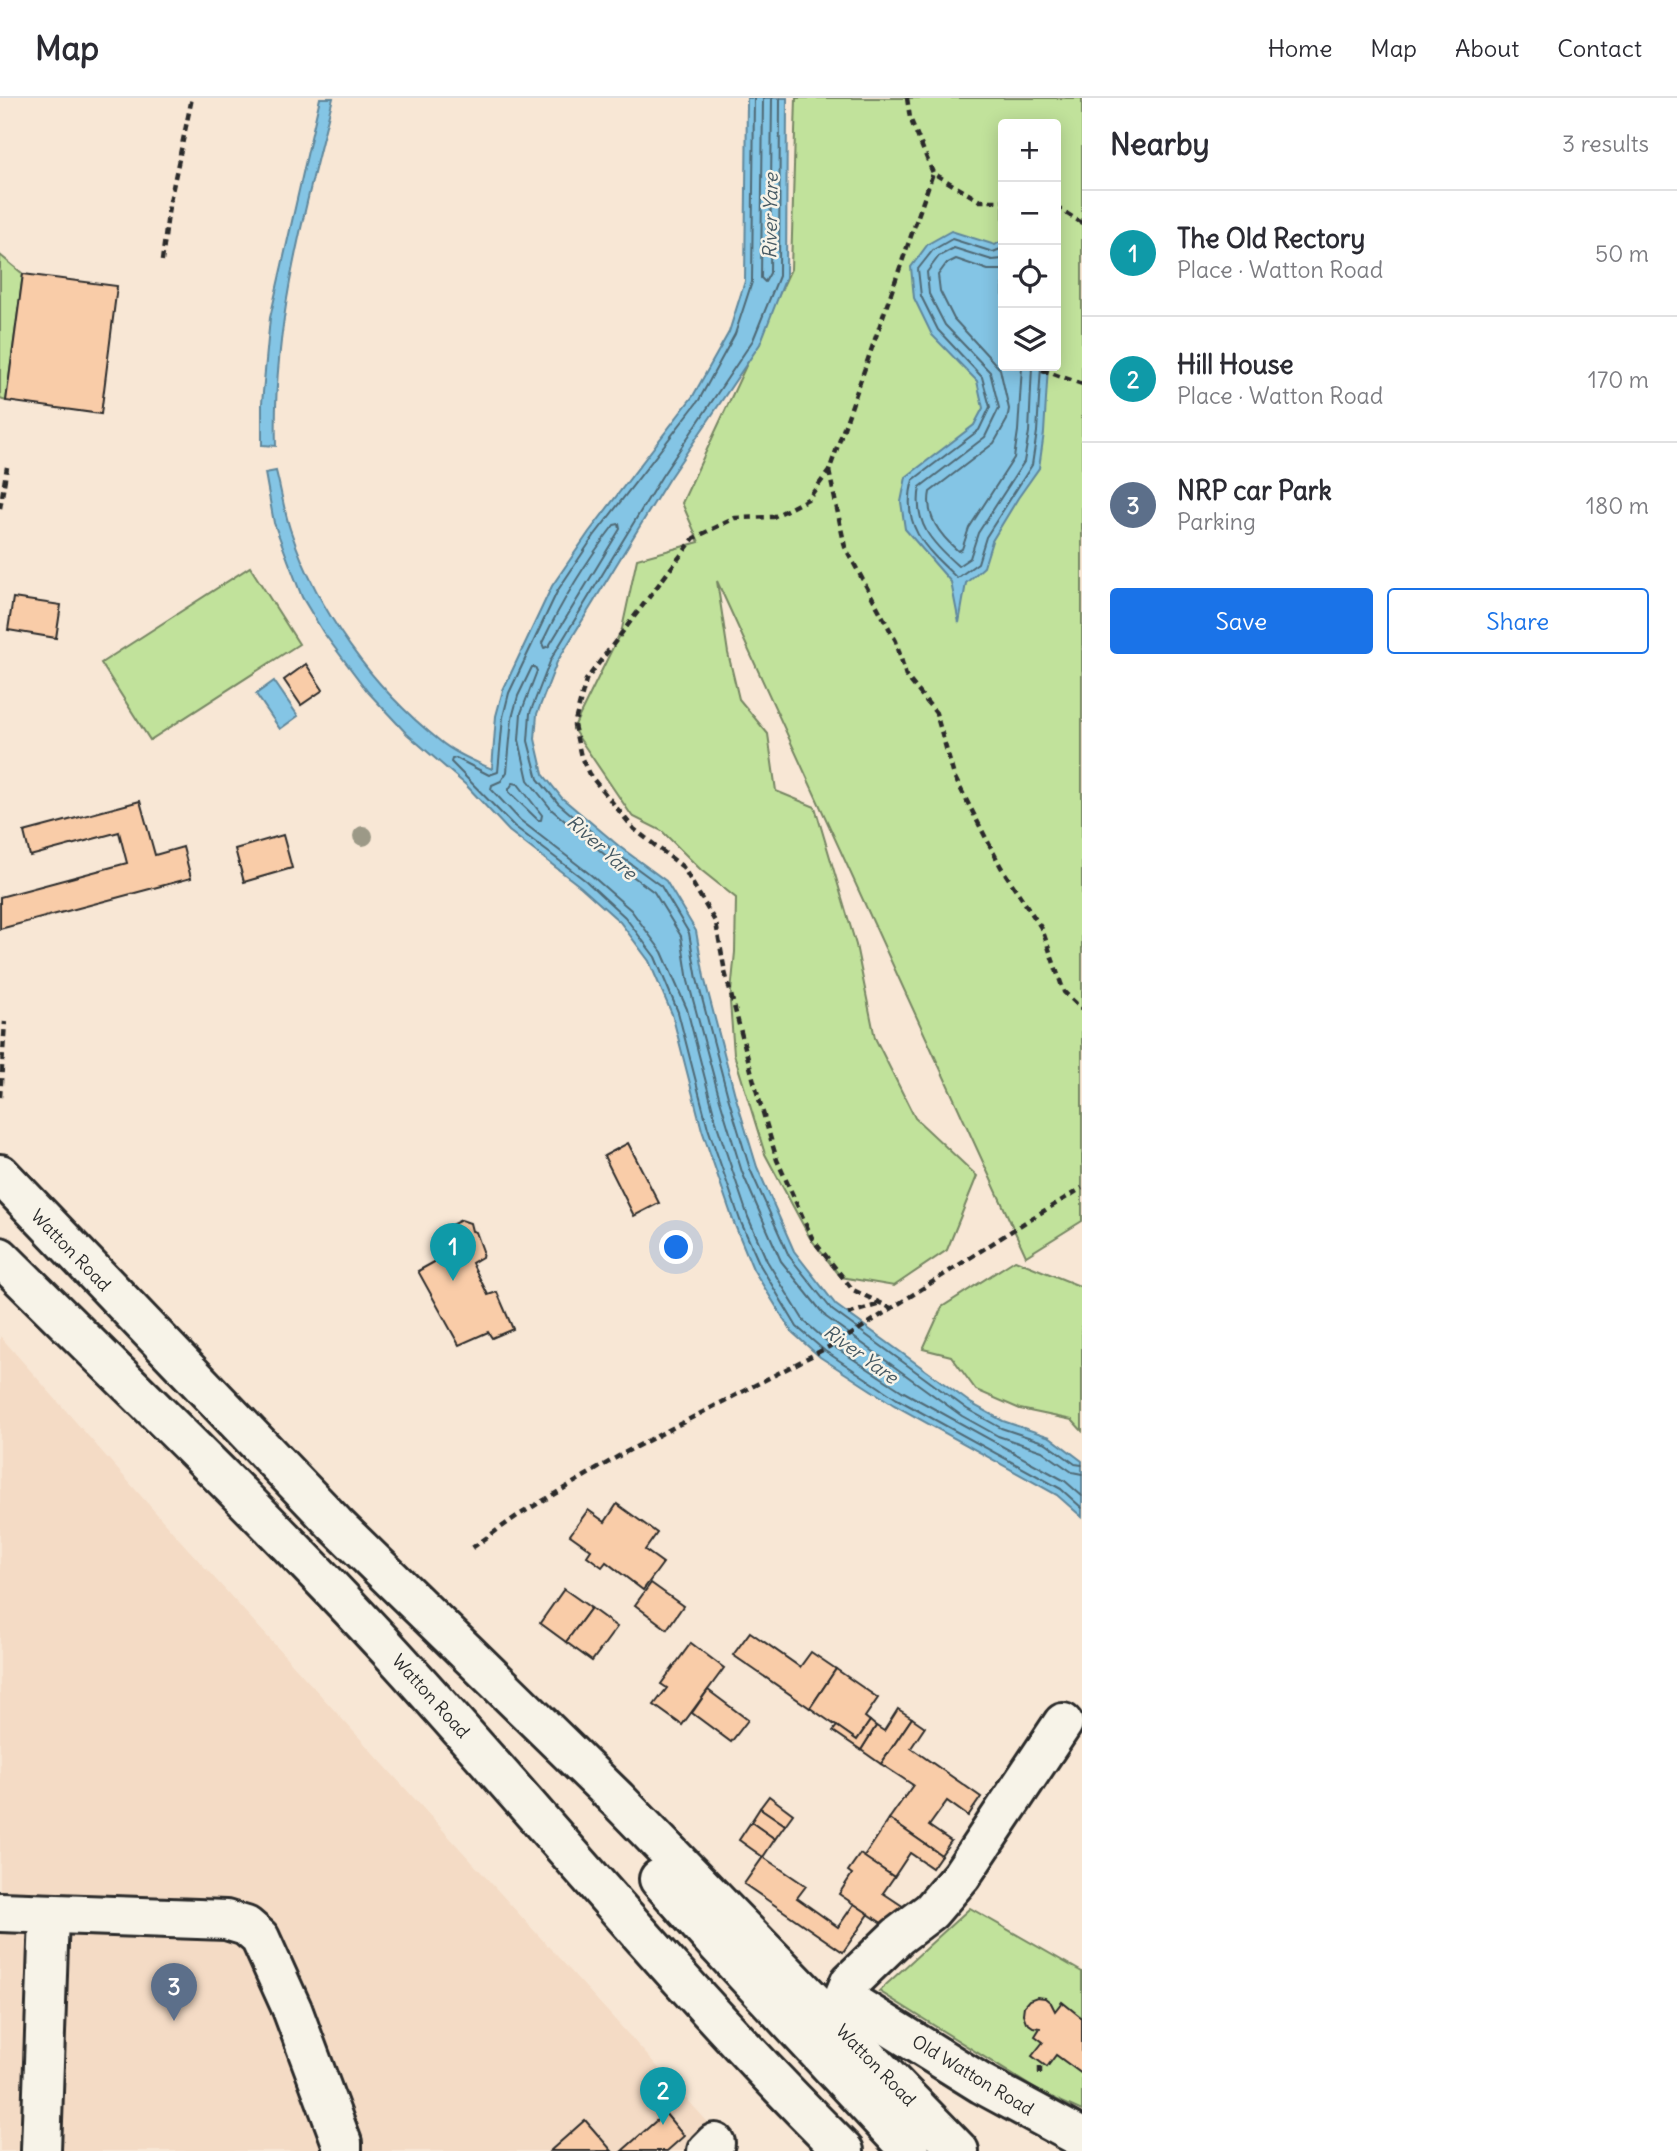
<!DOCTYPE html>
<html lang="en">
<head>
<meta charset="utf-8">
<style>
  :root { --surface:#fff; --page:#f7f7f7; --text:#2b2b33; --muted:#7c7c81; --line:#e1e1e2; --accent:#1a73e8 }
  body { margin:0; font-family:Delius,sans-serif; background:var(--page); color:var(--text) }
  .controls { position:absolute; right:21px; top:21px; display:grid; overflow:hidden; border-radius:7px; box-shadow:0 4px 18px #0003 }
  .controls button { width:63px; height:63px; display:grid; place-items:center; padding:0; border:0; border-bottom:2px solid var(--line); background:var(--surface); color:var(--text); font:35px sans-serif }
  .you { position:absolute; left:677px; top:1150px; width:24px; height:24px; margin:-18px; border:5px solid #fff; border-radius:50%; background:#1a73e8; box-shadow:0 0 0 10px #1a73e833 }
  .badge { display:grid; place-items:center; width:46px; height:46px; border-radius:50%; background:var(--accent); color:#fff; font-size:23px; font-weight:700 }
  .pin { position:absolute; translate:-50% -58px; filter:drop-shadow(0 2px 4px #0008) }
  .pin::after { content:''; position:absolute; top:37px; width:24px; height:21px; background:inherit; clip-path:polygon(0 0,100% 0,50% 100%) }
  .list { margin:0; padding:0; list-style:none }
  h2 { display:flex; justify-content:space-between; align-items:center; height:91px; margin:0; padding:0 28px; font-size:30px }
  h2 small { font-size:23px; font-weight:400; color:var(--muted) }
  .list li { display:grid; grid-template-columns:46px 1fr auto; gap:21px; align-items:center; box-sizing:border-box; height:126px; padding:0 28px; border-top:2px solid var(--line) }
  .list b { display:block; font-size:26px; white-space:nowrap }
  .list p { margin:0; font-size:23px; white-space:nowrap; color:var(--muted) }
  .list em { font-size:23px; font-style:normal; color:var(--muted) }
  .actions { display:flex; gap:14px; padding:21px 28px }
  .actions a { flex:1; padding:16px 0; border:2px solid var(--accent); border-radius:7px; text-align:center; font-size:24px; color:var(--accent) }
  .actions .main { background:var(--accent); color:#fff }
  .icon { flex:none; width:38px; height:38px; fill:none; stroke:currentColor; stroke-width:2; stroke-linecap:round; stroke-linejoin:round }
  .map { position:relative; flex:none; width:1082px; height:2053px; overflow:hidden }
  header { display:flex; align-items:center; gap:42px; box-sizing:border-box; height:98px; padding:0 35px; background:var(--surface); border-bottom:2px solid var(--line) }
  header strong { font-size:33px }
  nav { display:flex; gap:38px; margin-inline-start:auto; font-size:24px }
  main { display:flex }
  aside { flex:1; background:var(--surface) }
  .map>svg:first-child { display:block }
</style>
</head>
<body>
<header>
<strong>Map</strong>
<nav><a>Home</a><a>Map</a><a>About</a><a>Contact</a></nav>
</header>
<main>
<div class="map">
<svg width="1082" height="2053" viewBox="0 0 1082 2053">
  <rect width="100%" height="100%" fill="#f8e7d5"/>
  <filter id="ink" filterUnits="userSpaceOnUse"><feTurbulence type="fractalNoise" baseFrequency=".0143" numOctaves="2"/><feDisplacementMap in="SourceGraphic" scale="14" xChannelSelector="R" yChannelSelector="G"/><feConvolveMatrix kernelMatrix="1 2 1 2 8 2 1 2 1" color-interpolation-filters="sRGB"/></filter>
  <g filter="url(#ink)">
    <!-- built -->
    <polygon fill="#f4dbc5" points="0,1238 179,1441 734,2053 0,2053"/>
    <!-- green -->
    <g fill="#c1e29b" stroke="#768663" stroke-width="2" fill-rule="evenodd">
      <path d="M796 0H1082V1123L1026 1158 717 483 728 555 739 601 768 636 776 693 815 709 856 847 875 940 915 1020 977 1078 947 1152 894 1188 841 1179 810 1140 765 1056 734 956 730 904 735 854 736 800 701 772 662 733 632 718 573 631 622 531 637 461 699 444 682 405 791 171ZM1003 26H1056V268H1003Z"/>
      <polygon points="0,157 23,176 6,303 0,301"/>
      <polygon points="250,469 299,546 150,642 101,565"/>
      <polygon points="1015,1162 1082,1189 1082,1333 1072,1322 1020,1311 976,1292 951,1258 923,1251 942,1209"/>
      <polygon points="970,1810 1082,1874 1082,2013 1040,1994 879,1893"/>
    </g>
    <!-- water -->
    <g fill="#84c5e5" stroke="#60879b" stroke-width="2">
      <path d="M320 0H333C304 114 272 229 276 348L262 347V305L270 220Z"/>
      <path d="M747 0H787L786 179 760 246 668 382 557 564 537 616 535 641 543 676 562 700 620 749 666 783 696 833 704 879 735 997 757 1069 794 1153 836 1207 972 1306 1003 1323 1050 1339 1082 1363V1419L1057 1397 894 1307 820 1259 792 1234 753 1171 734 1125 702 1032 672 916 649 863 620 824 581 789 509 733 466 687 407 636 368 594 323 534 302 499 274 425 265 375 276 373C281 392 284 412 290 431 318 514 372 589 440 643 454 655 476 664 492 671L496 618 503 592 552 488 589 434 693 298 729 234 745 183Z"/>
      <polygon points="951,133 995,147 1003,142 1003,268 1048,268 1044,335 1039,370 1018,400 992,443 984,469 966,485 959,525 951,484 905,431 901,404 906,379 974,327 983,310 977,283 932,237 914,200 911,169 928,146"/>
      <polygon points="274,583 298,618 280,631 256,596"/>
    </g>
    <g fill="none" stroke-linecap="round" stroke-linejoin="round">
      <!-- shore -->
      <g stroke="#4f6975" stroke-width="2">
        <polyline points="754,0 752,184 735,236 699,302 594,438 558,492 509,595 503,619 498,674 489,677 456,660 452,661 451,664 514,728 586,783 625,819 655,859 678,914 708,1030 740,1122 760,1167 797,1229 825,1253 897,1301 1061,1391 1082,1410"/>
        <polyline points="763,0 761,180 765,184 770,175 772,0"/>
        <polyline points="780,0 779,178 753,242 662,378 551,561 530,615 528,643 538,681 558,705 616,755 661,788 689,835 697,881 728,999 750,1071 789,1158 832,1212 967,1311 1001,1330 1046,1345 1075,1366 1082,1367"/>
        <path d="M1003 150 993 154 952 141 933 152 918 171 921 198 938 232 982 279 990 309 979 332 913 382C900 428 926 451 957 480L978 465 986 439 1032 367 1037 334 1041 268"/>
        <path d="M1003 161 992 162 954 150 939 158 927 174 929 196 945 227 990 274 999 310 985 339 920 389C913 425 932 445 958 468L970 460 978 435 1024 364 1029 334 1032 268"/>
        <path d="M1003 172H988L956 161 946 166 938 177 940 193 954 221 1000 271 1009 311 1007 322 994 345 930 394C925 418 940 437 958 453L962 451 969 430 1014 360 1018 333 1022 268"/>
        <path d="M619 426 620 431 549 548 544 550 542 545C563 501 584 466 614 427Z"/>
        <polygon points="513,685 518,686 542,717 541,722 538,722 509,694 509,691"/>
        <polyline points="1082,1376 1072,1374 1042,1353 998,1338 962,1318 826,1219 781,1163 742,1074 720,1002 688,883 681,838 654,794 611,762 552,712 528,682 519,642 521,615 537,573 535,569 532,569 518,598 512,620 507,674 501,683 492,687 491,691 520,722 591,777 631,812 662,854 687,911 717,1027 748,1119 767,1163 804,1223 830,1246 902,1293 1065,1383 1082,1398"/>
      </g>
    </g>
    <!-- building -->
    <g fill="#f9cca8" stroke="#2b2b2b" stroke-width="2">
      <polygon points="23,176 117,188 101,316 6,303"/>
      <polygon points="13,500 61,507 56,540 8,532"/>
      <polygon points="306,566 323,592 301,607 284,582"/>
      <polygon points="140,703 155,757 183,749 191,780 0,831 0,799 127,765 119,734 30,758 24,734"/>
      <polygon points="283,737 292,770 244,784 235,751"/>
      <polygon points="628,1045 659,1105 634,1118 604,1058"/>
      <polygon points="461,1122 470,1125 472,1133 476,1134 483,1153 482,1159 472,1165 488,1197 497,1194 513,1231 492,1240 488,1234 459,1247 418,1173 456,1152 446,1134 449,1128"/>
      <polygon points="617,1406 657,1435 645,1452 663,1465 643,1492 606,1464 602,1469 587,1458 591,1452 570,1437 588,1412 605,1424"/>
      <polygon points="651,1485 683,1508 667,1531 635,1507"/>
      <polygon points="564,1491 591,1510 566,1544 540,1525"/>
      <polygon points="591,1510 617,1529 592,1563 566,1544"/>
      <polygon points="750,1534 800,1569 811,1554 836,1571 810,1610 733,1557"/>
      <polygon points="691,1545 724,1570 682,1627 654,1607 667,1590 661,1586"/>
      <polygon points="836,1571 878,1600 865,1619 870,1623 857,1642 810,1610"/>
      <polygon points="708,1592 748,1622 731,1644 692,1615"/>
      <polygon points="898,1611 912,1620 881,1666 861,1652 876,1628 884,1633"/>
      <polygon points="912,1620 925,1629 911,1650 981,1699 968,1718 947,1703 929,1728 951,1743 941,1757 889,1721 913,1687 881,1666"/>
      <polygon points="870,1623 876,1628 861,1652 833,1633 837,1628 857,1642"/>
      <polygon points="769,1698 793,1716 785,1727 760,1710"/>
      <polygon points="760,1710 785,1727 775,1741 751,1724"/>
      <polygon points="889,1721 941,1757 932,1770 910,1755 894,1779 864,1759"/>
      <polygon points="751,1724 775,1741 763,1759 739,1742"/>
      <polygon points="860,1756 894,1779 883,1795 904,1809 889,1830 839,1796 852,1776 848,1773"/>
      <polygon points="763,1759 806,1788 797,1800 838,1829 854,1806 869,1816 843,1854 744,1786"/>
      <polygon points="1037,1899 1045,1900 1051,1905 1055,1913 1062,1904 1082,1920 1082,1976 1056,1957 1047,1969 1032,1958 1043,1944 1035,1938 1040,1930 1033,1929 1026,1924 1023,1916 1024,1908 1029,1902"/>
      <polygon points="665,2015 684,2038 667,2053 622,2053"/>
      <polygon points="585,2022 612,2053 550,2053"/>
    </g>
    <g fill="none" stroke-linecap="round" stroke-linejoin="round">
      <!-- minor casing -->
      <g stroke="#2b2b2b" stroke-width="44">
        <g id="minor">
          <polyline points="1063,1625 961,1778 931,1813 898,1838 850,1884 845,1896 857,1908 982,1986 1082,2040"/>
          <polyline points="0,1814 226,1822 246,1828 260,1840 292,1911 342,2045 342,2053"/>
          <polyline points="41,2053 49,1817"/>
          <polyline points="707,2053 715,2045"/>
        </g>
      </g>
      <!-- major casing -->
      <g stroke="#2b2b2b" stroke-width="44">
        <g id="major">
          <polyline points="0,1076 335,1426 617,1701 959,2053"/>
          <path d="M0 1159C135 1293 272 1424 400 1564 548 1727 687 1898 844 2053"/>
          <polyline points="659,1781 716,1845 910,2053"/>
        </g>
      </g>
      <!-- path -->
      <g stroke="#2b2b2b" stroke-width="4.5" stroke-dasharray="7 5" stroke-linecap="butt">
        <polyline points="907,0 910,20 933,75 980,103 1003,103"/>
        <polyline points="1056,109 1082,125"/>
        <polyline points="162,163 169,108 192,0"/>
        <polyline points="1042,272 1082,286"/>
        <polyline points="829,373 845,449 896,543 906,578 936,615 954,678 1001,769 1042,831 1064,894 1082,911"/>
        <polyline points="0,410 7,369"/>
        <polyline points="0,999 5,924"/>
        <polyline points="893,1211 853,1192 813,1142 777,1062 756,991 725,874 716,825 683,769 634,731 589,676 581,659 574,627 586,582 694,440 735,420 773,419 808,401 829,373 933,75"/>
        <polyline points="848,1216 880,1206"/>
        <polyline points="472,1450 517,1418 624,1355 844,1241 1027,1123 1082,1090"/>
        <polyline points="1040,1976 1040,1964"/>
      </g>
      <!-- minor -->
      <use href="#minor" stroke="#f7f3e8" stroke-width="38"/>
      <!-- major -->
      <use href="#major" stroke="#f7f3e8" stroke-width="38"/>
    </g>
    <!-- trees -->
    <circle fill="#9c9987" cx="363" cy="738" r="10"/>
  </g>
  <g text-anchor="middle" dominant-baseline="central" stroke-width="5" stroke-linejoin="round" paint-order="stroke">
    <!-- street labels -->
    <g font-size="18" fill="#2b2b2b" stroke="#f7f3e8">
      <text transform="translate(71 1152) rotate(46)">Watton Road</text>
      <text transform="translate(431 1598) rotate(48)">Watton Road</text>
      <text transform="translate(876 1967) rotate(46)">Watton Road</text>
      <text transform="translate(973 1977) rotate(31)">Old Watton Road</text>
    </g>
    <!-- water labels -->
    <g font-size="19" font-style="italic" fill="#465963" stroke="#f7f3e8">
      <text transform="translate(770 118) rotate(-89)">River Yare</text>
      <text transform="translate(602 749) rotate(42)">River Yare</text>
      <text transform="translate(861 1256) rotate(36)">River Yare</text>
    </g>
  </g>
</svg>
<div class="controls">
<button>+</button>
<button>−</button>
<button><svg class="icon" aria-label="locate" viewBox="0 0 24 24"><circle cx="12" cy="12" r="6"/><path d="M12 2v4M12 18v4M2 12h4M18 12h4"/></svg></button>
<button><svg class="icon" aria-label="layers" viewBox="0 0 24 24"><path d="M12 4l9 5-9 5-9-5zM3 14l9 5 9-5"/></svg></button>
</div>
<div class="you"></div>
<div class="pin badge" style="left:453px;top:1183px;background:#0f9aa8">1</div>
<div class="pin badge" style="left:663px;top:2027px;background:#0f9aa8">2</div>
<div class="pin badge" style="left:174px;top:1923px;background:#5c6f8a">3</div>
</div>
<aside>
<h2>Nearby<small>3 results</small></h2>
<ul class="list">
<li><span class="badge" style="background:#0f9aa8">1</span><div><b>The Old Rectory</b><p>Place · Watton Road</p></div><em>50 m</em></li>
<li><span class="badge" style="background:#0f9aa8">2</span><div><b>Hill House</b><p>Place · Watton Road</p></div><em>170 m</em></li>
<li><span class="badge" style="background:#5c6f8a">3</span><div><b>NRP car Park</b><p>Parking</p></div><em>180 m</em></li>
</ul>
<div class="actions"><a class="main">Save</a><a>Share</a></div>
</aside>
</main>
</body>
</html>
